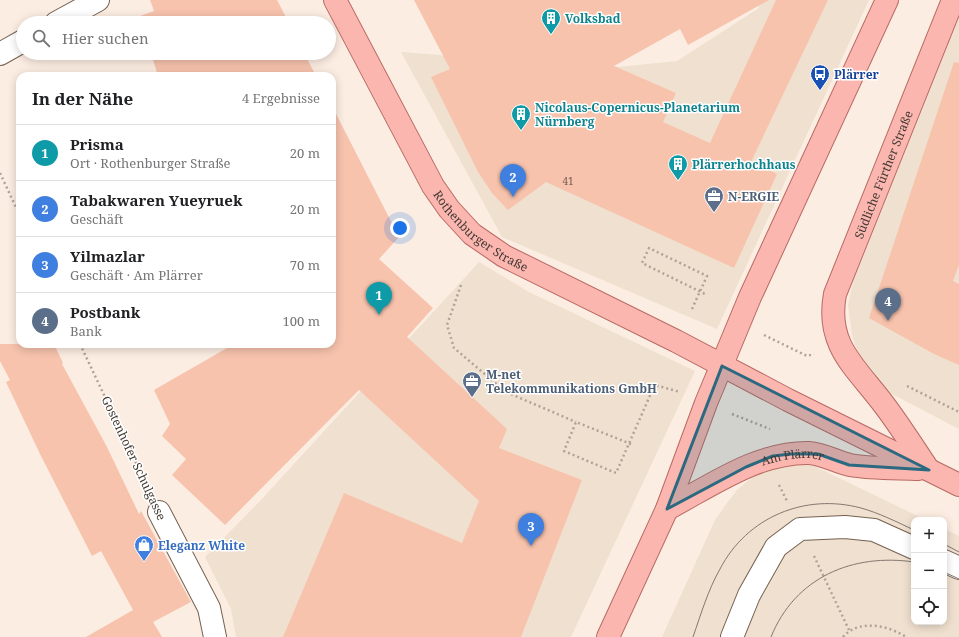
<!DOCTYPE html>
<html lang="de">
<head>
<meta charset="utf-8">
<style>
  :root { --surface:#fff; --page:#f2f2f2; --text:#202124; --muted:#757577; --line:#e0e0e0; --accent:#0b8043 }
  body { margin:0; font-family:"Noto Serif",serif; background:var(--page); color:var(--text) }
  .controls { position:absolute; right:12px; bottom:12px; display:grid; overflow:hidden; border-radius:8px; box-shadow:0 2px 10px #0003 }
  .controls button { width:36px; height:36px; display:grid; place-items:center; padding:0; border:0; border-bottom:1px solid var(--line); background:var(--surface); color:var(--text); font:20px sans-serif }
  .you { position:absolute; left:400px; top:228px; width:14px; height:14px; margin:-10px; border:3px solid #fff; border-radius:50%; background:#1a73e8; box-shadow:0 0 0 6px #1a73e833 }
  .badge { display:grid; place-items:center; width:26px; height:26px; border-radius:50%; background:var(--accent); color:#fff; font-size:13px; font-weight:700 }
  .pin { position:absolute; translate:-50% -33px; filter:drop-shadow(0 1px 2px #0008) }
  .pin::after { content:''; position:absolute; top:21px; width:14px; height:12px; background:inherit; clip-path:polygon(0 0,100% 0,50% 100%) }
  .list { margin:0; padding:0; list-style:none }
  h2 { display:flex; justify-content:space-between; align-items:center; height:52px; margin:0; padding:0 16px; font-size:17px }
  h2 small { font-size:13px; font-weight:400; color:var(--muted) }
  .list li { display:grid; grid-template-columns:26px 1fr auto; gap:12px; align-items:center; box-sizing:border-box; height:56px; padding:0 16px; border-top:1px solid var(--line) }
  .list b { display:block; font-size:15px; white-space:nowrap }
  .list p { margin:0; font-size:13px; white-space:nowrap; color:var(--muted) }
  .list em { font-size:13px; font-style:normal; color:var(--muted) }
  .icon { flex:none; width:22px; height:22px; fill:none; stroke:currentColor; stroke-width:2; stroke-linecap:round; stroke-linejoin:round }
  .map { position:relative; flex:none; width:959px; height:637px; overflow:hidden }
  .search { position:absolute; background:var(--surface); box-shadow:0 2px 10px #0003; left:16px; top:16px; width:320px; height:44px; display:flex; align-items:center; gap:10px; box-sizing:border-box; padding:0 14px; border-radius:22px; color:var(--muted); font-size:15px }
  .panel { position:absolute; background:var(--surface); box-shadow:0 2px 10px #0003; left:16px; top:72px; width:320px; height:276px; border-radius:12px }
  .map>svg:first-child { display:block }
</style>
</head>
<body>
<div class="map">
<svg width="959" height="637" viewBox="0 0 959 637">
  <rect width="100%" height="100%" fill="#fcede2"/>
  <!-- commercial -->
  <g fill="#f0e0cf">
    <polygon points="755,0 869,0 717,329 502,237 401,52 608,68 677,61 759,8"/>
    <polygon points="959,18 959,429 892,394 879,385 860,360 852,335 848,305 853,282"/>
    <polygon points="479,262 529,292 695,371 571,637 236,637 231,609 205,557 260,501"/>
    <polygon points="797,464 810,464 926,520 914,520 914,622 944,622 944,529 959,536 959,637 662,637 715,520 727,503 737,490 754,476 771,470"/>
  </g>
  <!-- building -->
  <g fill="#f7c3ad">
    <polygon points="150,0 277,0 289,23 142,23 140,16 154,11"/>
    <polygon points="414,0 769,0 688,45 680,29 614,66 676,93 663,122 710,143 776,0 828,0 751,162 777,174 734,268 546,182 508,210 492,193 478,172 431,77 450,69"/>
    <polygon points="151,53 304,53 316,76 158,76"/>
    <polygon points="954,62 959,63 959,265 953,281 959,284 959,365 934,354 869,318"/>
    <polygon points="332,106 399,237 379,259 433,308 407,337 507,429 499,448 582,480 521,637 283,637 344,493 462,543 479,501 359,390 225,525 172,475 186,459 162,436 170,424 154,390 234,344 332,344"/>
    <polygon points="0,344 54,344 63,363 62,364 107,447 139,514 141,511 191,602 153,622 162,637 86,637 133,610 101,551 92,556 40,454 6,382 10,380 0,361"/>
  </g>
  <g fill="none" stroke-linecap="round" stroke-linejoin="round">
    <!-- minor casing -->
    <g stroke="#756151" stroke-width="24">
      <g id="minor">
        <polyline points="56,23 98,0"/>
        <polyline points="0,54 23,41"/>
        <polyline points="159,512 209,608 215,637"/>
        <polyline points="944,561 959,568"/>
        <polyline points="732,637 749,595 776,547 800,529 845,527 874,530 914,548"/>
      </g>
    </g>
    <!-- major casing -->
    <g stroke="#b96a62" stroke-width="24">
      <g id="major">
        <path id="s1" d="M335 0 433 186 449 209 472 234 504 256 676 341 788 400 959 485"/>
        <path id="s2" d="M928 469C914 448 900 426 885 406 857 368 825 346 835 294L953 0"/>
        <path id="s3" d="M667 509C711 486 757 452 809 453 824 454 836 462 850 465 872 469 897 468 919 469"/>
        <polyline points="608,637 667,509 706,403 750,297 887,0"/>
      </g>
    </g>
    <!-- path -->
    <g stroke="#afa399" stroke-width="2.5" stroke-dasharray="2 3" stroke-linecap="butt">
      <polyline points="0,173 20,216"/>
      <polyline points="461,285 447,325 454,348 506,392 576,422"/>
      <polyline points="692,309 707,276 649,248 642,263 705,294"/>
      <polyline points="764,335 807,356 814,354"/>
      <polyline points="80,344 147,486"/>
      <polyline points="907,386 959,412"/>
      <polyline points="732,414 770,429"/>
      <polyline points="631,444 576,422 564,451 616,473 652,391 655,385 680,392"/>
      <polyline points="779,485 788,503"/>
      <polyline points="814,556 849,630"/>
      <path d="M843 637C858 619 888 625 906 637"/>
    </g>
    <!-- minor -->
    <use href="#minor" stroke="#fff" stroke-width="22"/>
    <!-- major -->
    <use href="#major" stroke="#fbb6b0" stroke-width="22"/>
    <!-- tram -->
    <g stroke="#837870" stroke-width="1">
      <polyline points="944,544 959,552"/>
      <polyline points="944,572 959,579"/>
      <path d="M693 637C701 614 708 590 720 569 747 517 805 493 861 508 879 513 897 522 914 530"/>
      <path d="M771 637C795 577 853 553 914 562"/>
    </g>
  </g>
  <!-- marked area -->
  <path fill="#2a697f" fill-opacity="0.2" stroke="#2a697f" stroke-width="3" stroke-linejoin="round" d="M722 366 929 470 849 465 818 454H791L773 456 746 467 667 509Z"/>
  <!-- icons -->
  <defs>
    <g id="building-pin" transform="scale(1)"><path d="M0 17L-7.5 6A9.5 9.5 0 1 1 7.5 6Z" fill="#0f9aa8" stroke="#fff"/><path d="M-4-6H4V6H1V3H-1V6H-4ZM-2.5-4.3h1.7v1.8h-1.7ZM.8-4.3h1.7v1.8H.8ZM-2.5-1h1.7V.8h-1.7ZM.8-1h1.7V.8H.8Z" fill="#fff"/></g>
    <g id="bus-pin" transform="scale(1)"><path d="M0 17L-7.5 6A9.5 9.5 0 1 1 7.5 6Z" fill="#1a4fb4" stroke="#fff"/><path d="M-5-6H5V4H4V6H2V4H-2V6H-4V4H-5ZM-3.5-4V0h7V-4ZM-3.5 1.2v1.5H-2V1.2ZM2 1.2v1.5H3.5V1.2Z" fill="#fff"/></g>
    <g id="office-pin" transform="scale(1)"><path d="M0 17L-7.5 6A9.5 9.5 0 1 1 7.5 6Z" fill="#5c6f8a" stroke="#fff"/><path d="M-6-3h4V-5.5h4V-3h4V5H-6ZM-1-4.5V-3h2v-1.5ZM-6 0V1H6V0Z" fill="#fff"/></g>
    <g id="shop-pin" transform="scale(1)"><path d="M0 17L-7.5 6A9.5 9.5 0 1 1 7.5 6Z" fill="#3f7fe0" stroke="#fff"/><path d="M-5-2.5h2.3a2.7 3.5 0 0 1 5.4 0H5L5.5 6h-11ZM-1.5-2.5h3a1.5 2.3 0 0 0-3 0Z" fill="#fff"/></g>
  </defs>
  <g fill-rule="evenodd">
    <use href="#building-pin" x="551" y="18"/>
    <use href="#bus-pin" x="820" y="74"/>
    <use href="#building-pin" x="521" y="114"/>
    <use href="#building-pin" x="678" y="164"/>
    <use href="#office-pin" x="714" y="196"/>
    <use href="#office-pin" x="472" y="381"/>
    <use href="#shop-pin" x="144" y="545"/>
  </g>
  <g text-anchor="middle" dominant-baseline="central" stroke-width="3" stroke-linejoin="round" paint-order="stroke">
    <!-- number labels -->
    <g font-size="10" fill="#6f5c51">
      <text x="568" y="181">41</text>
    </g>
    <!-- culture labels -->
    <g font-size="12" font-weight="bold" fill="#0d838f" stroke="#fff" text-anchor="start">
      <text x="565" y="18">Volksbad</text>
      <text x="535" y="107">Nicolaus-Copernicus-Planetarium<tspan x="535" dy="14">Nürnberg</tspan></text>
      <text x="692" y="164">Plärrerhochhaus</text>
    </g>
    <!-- transit labels -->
    <g font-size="12" font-weight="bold" fill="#164399" stroke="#fff" text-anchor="start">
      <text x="834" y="74">Plärrer</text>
    </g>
    <!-- street labels -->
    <g font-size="12" fill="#423932" stroke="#fff">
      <text stroke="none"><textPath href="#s2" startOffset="333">Südliche Fürther Straße</textPath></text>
      <text stroke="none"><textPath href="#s1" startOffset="277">Rothenburger Straße</textPath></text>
      <text transform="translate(134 458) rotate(65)">Gostenhofer Schulgasse</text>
      <text stroke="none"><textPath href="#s3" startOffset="138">Am Plärrer</textPath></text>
    </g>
    <!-- service labels -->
    <g font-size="12" font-weight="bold" fill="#4e5e75" stroke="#fff" text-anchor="start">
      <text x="728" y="196">N‑ERGIE</text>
      <text x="486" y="374">M-net<tspan x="486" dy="14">Telekommunikations GmbH</tspan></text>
    </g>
    <!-- shop labels -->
    <g font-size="12" font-weight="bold" fill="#366cbe" stroke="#fff" text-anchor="start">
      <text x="158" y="545">Eleganz White</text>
    </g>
  </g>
</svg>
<div class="controls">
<button>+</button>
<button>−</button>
<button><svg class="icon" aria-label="locate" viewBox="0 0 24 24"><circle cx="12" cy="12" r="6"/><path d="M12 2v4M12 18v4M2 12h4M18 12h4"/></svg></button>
</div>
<div class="you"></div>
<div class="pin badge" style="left:379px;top:315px;background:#0f9aa8">1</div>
<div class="pin badge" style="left:513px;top:197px;background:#3f7fe0">2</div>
<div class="pin badge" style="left:531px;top:546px;background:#3f7fe0">3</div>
<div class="pin badge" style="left:888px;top:321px;background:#5c6f8a">4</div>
<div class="search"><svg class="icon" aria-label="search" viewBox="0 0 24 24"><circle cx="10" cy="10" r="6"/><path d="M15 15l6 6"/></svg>Hier suchen</div>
<section class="panel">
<h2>In der Nähe<small>4 Ergebnisse</small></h2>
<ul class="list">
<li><span class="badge" style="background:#0f9aa8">1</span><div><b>Prisma</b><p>Ort · Rothenburger Straße</p></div><em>20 m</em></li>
<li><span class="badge" style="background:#3f7fe0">2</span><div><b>Tabakwaren Yueyruek</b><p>Geschäft</p></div><em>20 m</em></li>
<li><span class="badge" style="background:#3f7fe0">3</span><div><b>Yilmazlar</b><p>Geschäft · Am Plärrer</p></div><em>70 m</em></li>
<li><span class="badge" style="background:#5c6f8a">4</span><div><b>Postbank</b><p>Bank</p></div><em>100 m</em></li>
</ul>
</section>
</div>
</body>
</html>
